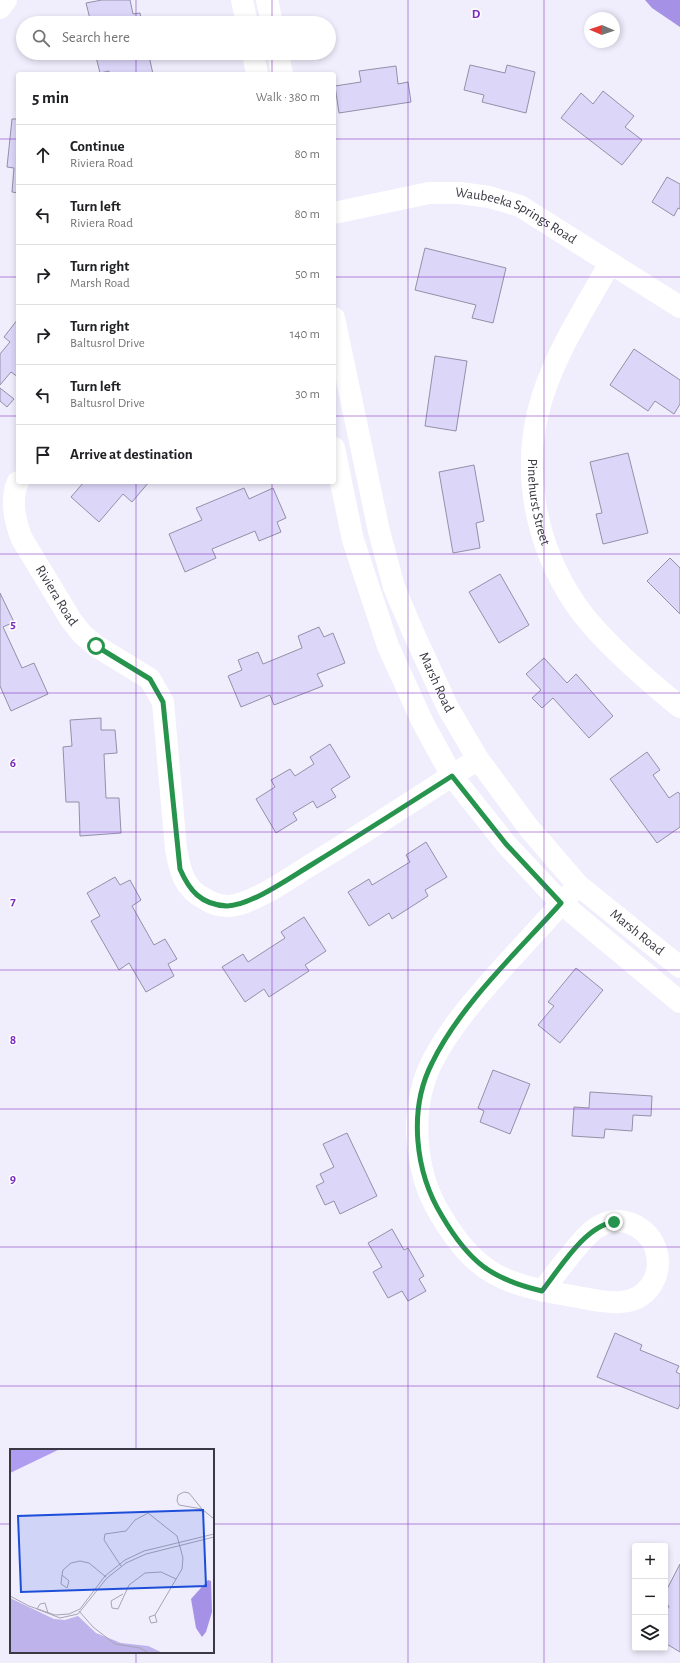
<!DOCTYPE html>
<html lang="en">
<head>
<meta charset="utf-8">
<style>
  :root { --surface:#fff; --page:#f6f6f6; --text:#202124; --muted:#757577; --line:#e0e0e0 }
  body { margin:0; font-family:"Alegreya Sans",sans-serif; background:var(--page); color:var(--text) }
  .controls { position:absolute; right:12px; bottom:12px; display:grid; overflow:hidden; border-radius:4px; box-shadow:0 2px 6px #0003 }
  .controls button { width:36px; height:36px; display:grid; place-items:center; padding:0; border:0; border-bottom:1px solid var(--line); background:var(--surface); color:var(--text); font:20px sans-serif }
  .compass { position:absolute; left:584px; top:12px; width:36px; height:36px; border-radius:50%; background:var(--surface); box-shadow:0 2px 6px #0003; rotate:272deg }
  .stop { position:absolute; width:12px; height:12px; margin:-9px; border:3px solid #26944c; border-radius:50%; background:#fff }
  .stop.end { background:#26944c; border-color:#fff; box-shadow:0 1px 4px #0008 }
  .list { margin:0; padding:0; list-style:none }
  h2 { display:flex; justify-content:space-between; align-items:center; height:52px; margin:0; padding:0 16px; font-size:17px }
  h2 small { font-size:13px; font-weight:400; color:var(--muted) }
  .list li { display:grid; grid-template-columns:26px 1fr auto; gap:12px; align-items:center; box-sizing:border-box; height:60px; padding:0 16px; border-top:1px solid var(--line) }
  .list b { display:block; font-size:15px; white-space:nowrap }
  .list p { margin:0; font-size:13px; white-space:nowrap; color:var(--muted) }
  .list em { font-size:13px; font-style:normal; color:var(--muted) }
  .icon { flex:none; width:22px; height:22px; fill:none; stroke:currentColor; stroke-width:2; stroke-linecap:round; stroke-linejoin:round }
  .map { position:relative; flex:none; width:680px; height:1663px; overflow:hidden }
  .search { position:absolute; background:var(--surface); box-shadow:0 2px 6px #0003; left:16px; top:16px; width:320px; height:44px; display:flex; align-items:center; gap:10px; box-sizing:border-box; padding:0 14px; border-radius:22px; color:var(--muted); font-size:15px }
  .panel { position:absolute; background:var(--surface); box-shadow:0 2px 6px #0003; left:16px; top:72px; width:320px; height:412px; border-radius:4px }
  .map>svg:first-child { display:block }
</style>
</head>
<body>
<div class="map">
<svg width="680" height="1663" viewBox="0 0 680 1663">
  <rect width="100%" height="100%" fill="#f0edfd"/>
  <!-- water -->
  <polygon fill="#a592e6" points="645,0 680,0 680,27 652,8"/>
  <!-- building -->
  <g fill="#dcd6f9" stroke="#9490a8">
    <polygon points="102,0 130,0 133,14 140,13 142,23 91,23 86,3"/>
    <polygon points="95,53 138,53 139,58 149,56 153,74 109,74 109,71 100,73"/>
    <polygon points="470,65 505,73 507,65 535,72 526,113 482,102 484,95 464,90"/>
    <polygon points="396,66 398,84 408,82 411,102 339,113 335,86 361,82 359,71"/>
    <polygon points="603,91 634,116 625,127 642,140 622,165 561,118 581,93 593,104"/>
    <polygon points="12,119 18,119 18,193 12,192 14,168 7,167"/>
    <polygon points="667,177 680,184 680,209 678,208 674,216 652,202"/>
    <polygon points="425,248 506,268 493,323 472,318 476,305 415,290"/>
    <polygon points="18,319 18,377 11,372 0,385 0,354 10,342 4,337"/>
    <polygon points="634,349 680,380 680,404 674,414 655,401 648,411 610,385"/>
    <polygon points="435,356 467,361 456,431 425,426"/>
    <polygon points="0,388 14,399 7,407 0,401"/>
    <polygon points="628,453 648,533 603,544 596,514 602,513 590,462"/>
    <polygon points="474,465 484,521 476,523 480,548 453,553 439,472"/>
    <polygon points="84,482 149,482 132,502 123,494 99,522 71,497"/>
    <polygon points="244,488 249,499 273,488 286,518 277,522 281,532 259,541 255,531 212,549 216,558 185,572 169,534 202,520 196,508"/>
    <polygon points="670,558 680,568 680,614 647,581"/>
    <polygon points="500,574 529,625 499,643 469,592"/>
    <polygon points="0,593 14,622 3,627 22,668 34,663 48,694 11,711 0,686"/>
    <polygon points="319,627 324,637 333,633 345,663 317,674 323,686 274,705 270,695 241,707 228,676 242,670 238,660 258,652 263,664 302,648 298,636"/>
    <polygon points="544,658 567,683 576,674 613,716 589,738 553,698 542,708 532,698 541,690 526,674"/>
    <polygon points="101,718 101,730 115,730 117,753 104,754 106,798 119,798 121,833 80,836 79,802 66,802 63,747 72,746 70,720"/>
    <polygon points="330,744 350,777 331,789 336,797 317,808 313,801 293,813 297,820 276,833 256,799 275,787 271,780 290,769 295,776 314,764 310,757"/>
    <polygon points="647,752 660,770 653,775 669,798 678,792 680,794 680,827 657,843 610,779"/>
    <polygon points="426,842 447,877 425,890 428,896 392,919 389,913 369,926 348,892 369,879 372,885 410,862 406,855"/>
    <polygon points="115,877 120,885 130,880 141,900 132,906 154,945 165,939 177,959 168,964 174,976 146,992 129,963 119,970 91,921 100,916 87,893"/>
    <polygon points="304,917 326,951 305,965 309,971 269,997 264,989 245,1002 222,967 243,954 248,962 285,938 281,932"/>
    <polygon points="576,968 603,990 560,1043 538,1025 554,1006 548,1002"/>
    <polygon points="493,1070 530,1084 510,1134 480,1122 484,1111 478,1108"/>
    <polygon points="590,1092 652,1096 651,1116 633,1115 632,1131 605,1129 604,1138 572,1136 574,1107 589,1108"/>
    <polygon points="347,1133 377,1196 340,1214 334,1201 325,1205 316,1186 324,1182 320,1174 334,1167 323,1144"/>
    <polygon points="392,1229 404,1250 408,1248 424,1276 419,1279 426,1291 408,1301 402,1291 388,1298 373,1272 382,1267 368,1243"/>
    <polygon points="615,1333 642,1345 640,1350 679,1366 676,1372 680,1374 680,1404 678,1409 597,1377"/>
    <polygon points="680,1564 680,1652 665,1643 665,1614 669,1606 665,1604 665,1593"/>
  </g>
  <g fill="none" stroke-linecap="round" stroke-linejoin="round">
    <!-- minor -->
    <g stroke="#fff" stroke-width="22">
      <polyline points="242,0 247,23"/>
      <polyline points="267,0 272,23"/>
      <polyline points="0,8 6,0"/>
      <polyline points="253,53 257,74"/>
      <polyline points="278,53 282,74"/>
      <path id="s1" d="M334 213 429 193H460L489 197 520 206 680 307"/>
      <path id="s2" d="M610 263C586 306 557 350 542 398 520 468 535 545 576 605 600 640 647 680 680 707"/>
      <path id="s3" d="M334 318 379 531 394 587 413 632 448 708 478 759 528 827 578 885 680 967"/>
      <polyline points="334,448 353,540 388,646 422,721 452,776 506,844 561,903 680,1002"/>
      <path id="s4" d="M18 482C10 499 15 522 22 539L71 620 82 634 96 646 150 679 163 702 176 849C180 871 184 889 205 899 211 903 220 906 228 906 252 905 288 879 309 866 366 832 422 795 478 759"/>
      <path d="M542 1291C551 1280 559 1269 568 1258 584 1238 602 1212 632 1224 643 1229 651 1237 655 1247 659 1258 659 1270 654 1280 638 1313 600 1301 572 1296 504 1284 477 1276 440 1214 414 1171 409 1108 432 1062 451 1025 480 993 508 962 531 937 555 911 578 885"/>
    </g>
  </g>
  <g fill="none" stroke-linecap="round" stroke-linejoin="round">
    <!-- route -->
    <path stroke="#26944c" stroke-width="5" d="M96 646 150 679 163 702 180 869C189 890 201 905 227 906 250 906 291 877 311 865 358 836 405 806 452 776L506 844 561 903C518 951 460 1005 432 1063 408 1110 415 1172 442 1216 469 1262 491 1279 542 1291 560 1268 585 1226 614 1222"/>
  </g>
  <!-- grid -->
  <path fill="none" stroke="#7b2cbf" stroke-width="1" stroke-opacity="0.55" d="M136 0V23M272 0V23M408 0V1663M544 0V1663M136 53V74M272 53V74M0 139H18M334 139H680M0 277H18M334 277H680M0 416H18M334 416H680M136 482V1450M272 482V1663M0 554H680M0 693H680M0 832H680M0 970H680M0 1109H680M0 1247H680M0 1386H680M0 1524H11M213 1524H680M136 1652V1663"/>
  <g text-anchor="middle" dominant-baseline="central" stroke-width="3" stroke-linejoin="round" paint-order="stroke">
    <!-- street labels -->
    <g font-size="14" fill="#3a3842" stroke="#fff">
      <text stroke="none"><textPath href="#s1" startOffset="189">Waubeeka Springs Road</textPath></text>
      <text stroke="none"><textPath href="#s2" startOffset="257">Pinehurst Street</textPath></text>
      <text stroke="none"><textPath href="#s4" startOffset="125">Riviera Road</textPath></text>
      <text stroke="none"><textPath href="#s3" startOffset="380">Marsh Road</textPath></text>
      <text stroke="none"><textPath href="#s3" startOffset="704">Marsh Road</textPath></text>
    </g>
  </g>
  <!-- overview -->
  <g transform="translate(10 1449)">
    <rect width="204" height="204" fill="#f0edfd"/>
    <path d="M0 149 44 170 55 171 68 167 86 184 111 194 138 197 153 204H0Z" fill="#beb3eb"/>
    <path d="M0 0H50L0 24Z" fill="#af9df1"/>
    <path d="M198 131 201 132 202 163 196 183 192 188 186 179 181 150Z" fill="#a592e6"/>
    <path fill="none" stroke="#a7a5b2" stroke-width="1" d="M192 60 169 56 167 52 168 46 174 43 179 44 192 60 204 70M111 117 94 91 95 85 116 82 125 71 138 64 167 87 173 109 172 120 145 166 147 173 141 174 139 168 145 166M52 126 59 132 57 139 51 135 52 126 53 121 61 114 70 112 79 114 96 128M113 145 101 152 102 159 108 160 119 136 135 124 151 123 166 130M0 147 19 157 45 166 59 165 70 160 95 127 115 111 134 102 204 85M27 160 50 169 68 165 97 129 116 114 136 105 204 88M27 160 30 155 35 154 38 164M69 162 83 178 105 195 130 199 139 204"/>
    <path fill="#1d4ed8" fill-opacity="0.15" stroke="#1d4ed8" stroke-width="2" d="M193 61 196 137 11 143 8 67Z"/>
    <rect width="204" height="204" fill="none" stroke="#3a3842" stroke-width="2"/>
  </g>
  <g font-size="13" text-anchor="middle" font-weight="bold" fill="#7b2cbf" stroke="#fff" stroke-width="3" stroke-linejoin="round" paint-order="stroke">
    <text x="476" y="18">D</text>
    <text x="13" y="628">5</text>
    <text x="13" y="767">6</text>
    <text x="13" y="905">7</text>
    <text x="13" y="1044">8</text>
    <text x="13" y="1183">9</text>
  </g>
</svg>
<div class="controls">
<button>+</button>
<button>−</button>
<button><svg class="icon" aria-label="layers" viewBox="0 0 24 24"><path d="M12 4l9 5-9 5-9-5zM3 14l9 5 9-5"/></svg></button>
</div>
<svg class="compass" viewBox="-18 -18 36 36"><path d="M0-13l5 13h-10z" fill="#e53935"/><path d="M0 13l5-13h-10z" fill="#757577"/></svg>
<div class="stop" style="left:96px;top:646px"></div>
<div class="stop end" style="left:614px;top:1222px"></div>
<div class="search"><svg class="icon" aria-label="search" viewBox="0 0 24 24"><circle cx="10" cy="10" r="6"/><path d="M15 15l6 6"/></svg>Search here</div>
<section class="panel">
<h2>5 min<small>Walk · 380 m</small></h2>
<ul class="list">
<li><svg class="icon" aria-label="ahead" viewBox="0 0 24 24"><path d="M12 20V5M6 11l6-6 6 6"/></svg><div><b>Continue</b><p>Riviera Road</p></div><em>80 m</em></li>
<li><svg class="icon" aria-label="left" viewBox="0 0 24 24"><path d="M17 20v-9H6M10 6l-5 5 5 5"/></svg><div><b>Turn left</b><p>Riviera Road</p></div><em>80 m</em></li>
<li><svg class="icon" aria-label="right" viewBox="0 0 24 24"><path d="M7 20v-9h11M14 6l5 5-5 5"/></svg><div><b>Turn right</b><p>Marsh Road</p></div><em>50 m</em></li>
<li><svg class="icon" aria-label="right" viewBox="0 0 24 24"><path d="M7 20v-9h11M14 6l5 5-5 5"/></svg><div><b>Turn right</b><p>Baltusrol Drive</p></div><em>140 m</em></li>
<li><svg class="icon" aria-label="left" viewBox="0 0 24 24"><path d="M17 20v-9H6M10 6l-5 5 5 5"/></svg><div><b>Turn left</b><p>Baltusrol Drive</p></div><em>30 m</em></li>
<li><svg class="icon" aria-label="arrive" viewBox="0 0 24 24"><path d="M6 21V4h12l-3 4 3 4H6"/></svg><div><b>Arrive at destination</b></div></li>
</ul>
</section>
</div>
</body>
</html>
